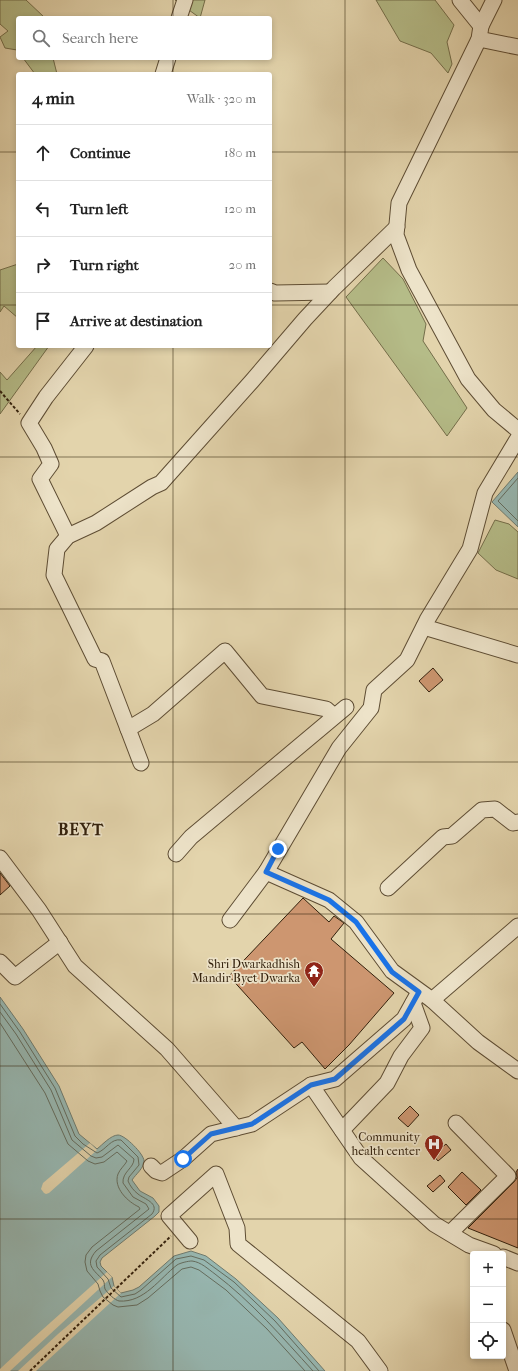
<!DOCTYPE html>
<html lang="en">
<head>
<meta charset="utf-8">
<style>
  :root { --surface:#fff; --page:#f2f2f2; --text:#222; --muted:#767676; --line:#e0e0e0 }
  body { margin:0; font-family:"IM FELL French Canon",serif; background:var(--page); color:var(--text) }
  .controls { position:absolute; right:12px; bottom:12px; display:grid; overflow:hidden; border-radius:4px; box-shadow:0 2px 6px #0003 }
  .controls button { width:36px; height:36px; display:grid; place-items:center; padding:0; border:0; border-bottom:1px solid var(--line); background:var(--surface); color:var(--text); font:20px sans-serif }
  .stop { position:absolute; width:12px; height:12px; margin:-9px; border:3px solid #1a73e8; border-radius:50%; background:#fff }
  .stop.end { background:#1a73e8; border-color:#fff; box-shadow:0 1px 4px #0008 }
  .list { margin:0; padding:0; list-style:none }
  h2 { display:flex; justify-content:space-between; align-items:center; height:52px; margin:0; padding:0 16px; font-size:17px }
  h2 small { font-size:13px; font-weight:400; color:var(--muted) }
  .list li { display:grid; grid-template-columns:26px 1fr auto; gap:12px; align-items:center; box-sizing:border-box; height:56px; padding:0 16px; border-top:1px solid var(--line) }
  .list b { display:block; font-size:15px; white-space:nowrap }
  .list em { font-size:13px; font-style:normal; color:var(--muted) }
  .icon { flex:none; width:22px; height:22px; fill:none; stroke:currentColor; stroke-width:2; stroke-linecap:round; stroke-linejoin:round }
  .map { position:relative; flex:none; width:518px; height:1371px; overflow:hidden }
  .search { position:absolute; background:var(--surface); box-shadow:0 2px 6px #0003; left:16px; top:16px; width:256px; height:44px; display:flex; align-items:center; gap:10px; box-sizing:border-box; padding:0 14px; border-radius:4px; color:var(--muted); font-size:15px }
  .panel { position:absolute; background:var(--surface); box-shadow:0 2px 6px #0003; left:16px; top:72px; width:256px; height:276px; border-radius:4px }
  .map>svg:first-child { display:block }
</style>
</head>
<body>
<div class="map">
<svg width="518" height="1371" viewBox="0 0 518 1371">
  <rect width="100%" height="100%" fill="#e3d4ac"/>
  <filter id="stains"><feTurbulence type="fractalNoise" baseFrequency=".005" numOctaves="4"/><feColorMatrix values="0 0 0 0 .2 0 0 0 0 .09 0 0 0 0 .02 0 0 0 .5 -.17"/></filter>
  <radialGradient id="worn" r=".72"><stop offset=".6" stop-color="#630" stop-opacity="0"/><stop offset="1" stop-color="#630" stop-opacity=".3"/></radialGradient>
  <!-- green -->
  <g fill="#b5bc88" stroke="#746e4a">
    <polygon points="0,0 26,0 44,17 18,18 18,51 17,50 5,48 0,37 8,31 0,24"/>
    <polygon points="175,0 205,0 200,18"/>
    <polygon points="376,0 435,0 454,25 447,42 452,64 448,73 431,53 400,41"/>
    <polygon points="23,58 53,58 57,74 35,74"/>
    <polygon points="383,258 403,279 426,324 423,341 467,408 447,436 346,297"/>
    <polygon points="18,264 18,318 4,306 0,312 0,270"/>
    <polygon points="37,346 49,346 0,414 0,372 7,380"/>
    <polygon points="495,520 509,524 518,532 518,579 496,570 478,553"/>
  </g>
  <!-- water -->
  <g fill="#97b7b1" stroke="#6f7b6f">
    <polygon points="518,472 518,527 492,502"/>
    <path d="M0 997 23 1029 59 1086 79 1134 97 1149C102 1145 111 1135 118 1135 125 1135 144 1154 144 1161 144 1168 136 1174 132 1180L140 1191 153 1198 159 1206V1212L155 1216 102 1258 100 1262 101 1266 112 1277 114 1286 121 1293 133 1290 139 1287 174 1256 191 1251 206 1256 236 1279 278 1318 325 1371H0Z"/>
  </g>
  <!-- pier -->
  <g fill="#e3d4ac">
    <polygon points="90,1143 97,1150 49,1193 46,1194 44,1193 41,1189 43,1183"/>
    <polygon points="107,1272 112,1277 10,1371 0,1371 0,1369 32,1339"/>
    <polygon points="114,1286 121,1293 36,1371 18,1371 58,1334"/>
  </g>
  <g fill="none" stroke-linecap="round" stroke-linejoin="round">
    <!-- shore -->
    <g stroke="#646c5e" stroke-width="1">
      <polyline points="518,478 498,501 518,521"/>
      <path d="M0 1004 20 1032 55 1088 75 1136 83 1144 97 1153C106 1150 111 1138 121 1140L138 1157 139 1165 129 1177 128 1181C130 1186 134 1191 138 1194 144 1199 160 1203 152 1214L100 1255 96 1261 97 1267 108 1279 111 1288 121 1297 135 1294 141 1290 176 1259 191 1256 204 1260 234 1282 275 1321 319 1371"/>
      <path d="M0 1012 16 1034 51 1090 72 1140 91 1156 96 1158 102 1157 118 1145 134 1159C134 1168 122 1172 123 1183L133 1197 146 1204 149 1209 96 1251C84 1265 94 1270 103 1280 105 1283 104 1286 105 1289 108 1294 115 1300 119 1301 144 1303 160 1278 177 1265 180 1263 188 1261 192 1261 201 1262 208 1269 215 1274 252 1302 282 1337 313 1371"/>
      <path d="M0 1023 45 1093 68 1144 88 1161 95 1164 104 1162 117 1152 127 1161C125 1165 120 1169 118 1174 113 1188 128 1202 139 1207L140 1209 92 1247 86 1255 85 1262 87 1271 98 1284 100 1291 103 1297 113 1305 118 1307 137 1305 148 1298 182 1269 191 1267 199 1270 226 1290 267 1329 305 1371"/>
    </g>
  </g>
  <!-- building -->
  <g fill="#cd9670" stroke="#32200c">
    <polygon points="433,668 443,680 429,692 419,681"/>
    <polygon points="0,873 10,886 0,895"/>
    <polygon points="303,898 329,922 334,916 344,923 331,939 394,993 349,1045 325,1069 302,1042 294,1048 229,976"/>
    <polygon points="410,1106 419,1115 408,1127 398,1118"/>
    <polygon points="446,1144 451,1150 438,1161 433,1155"/>
    <polygon points="518,1169 518,1248 468,1228 514,1182 517,1178 516,1172"/>
    <polygon points="462,1172 481,1190 466,1205 448,1187"/>
    <polygon points="440,1175 445,1181 433,1192 427,1186"/>
  </g>
  <g fill="none" stroke-linecap="round" stroke-linejoin="round">
    <!-- minor casing -->
    <g stroke="#5e4d34" stroke-width="17">
      <g id="minor">
        <polyline points="460,0 481,26 479,39 399,203 396,235 409,270 468,379 494,410 518,430"/>
        <polyline points="179,18 185,0"/>
        <polyline points="481,26 494,0"/>
        <polyline points="479,39 518,47"/>
        <polyline points="163,74 168,58"/>
        <polyline points="270,291 275,293 330,292"/>
        <polyline points="68,536 40,479 51,464 44,448 29,423 46,397 86,346"/>
        <polyline points="424,627 518,655"/>
        <polyline points="128,729 153,714 225,651 262,696 326,709 334,716"/>
        <polyline points="141,763 102,661 95,659 54,575 57,549 68,536 96,523 152,487 161,483 252,381 305,319 334,288 397,227"/>
        <polyline points="176,854 191,837 346,707"/>
        <polyline points="0,858 39,910 75,966 167,1049 236,1128"/>
        <polyline points="266,872 329,900 356,922 392,971 432,1000 478,1042 518,1071"/>
        <polyline points="388,888 443,837 452,836 482,810 495,809 513,823 518,822"/>
        <polyline points="230,920 266,872 339,748 371,708 374,690 407,660 427,620 470,549 485,493 518,438"/>
        <polyline points="0,962 15,977 60,942"/>
        <polyline points="432,1000 518,926"/>
        <polyline points="311,1085 361,1158 434,1224 469,1245 494,1254"/>
        <polyline points="342,1130 387,1083 401,1056 422,1028 413,1003"/>
        <polyline points="151,1166 156,1171 162,1173 183,1159 211,1134 252,1124 311,1085 335,1079 404,1019 419,992"/>
        <polyline points="450,1233 508,1176 456,1123"/>
        <polyline points="190,1241 169,1216 216,1174 237,1228 238,1244 358,1341 380,1371"/>
        <polyline points="503,1257 518,1263"/>
        <polyline points="503,1330 517,1371"/>
      </g>
    </g>
    <!-- path -->
    <g stroke="#32200c" stroke-width="2" stroke-dasharray="3 2" stroke-linecap="butt">
      <polyline points="0,391 20,414"/>
      <polyline points="30,1371 171,1236"/>
    </g>
    <!-- minor -->
    <use href="#minor" stroke="#ede3c9" stroke-width="15"/>
  </g>
  <g fill="none" stroke-linecap="round" stroke-linejoin="round">
    <!-- route -->
    <polyline stroke="#1a73e8" stroke-width="5" points="183,1159 211,1134 252,1124 311,1085 335,1079 404,1019 419,992 392,972 356,922 329,900 266,872 278,849"/>
  </g>
  <!-- grid -->
  <path fill="none" stroke="#32200c" stroke-width="1" stroke-opacity="0.55" d="M173 0V18M345 0V1371M173 58V74M0 152H18M270 152H518M0 305H18M270 305H518M173 346V1371M0 457H518M0 609H518M0 762H518M0 914H518M0 1066H518M0 1219H518"/>
  <!-- icons -->
  <defs>
    <g id="temple-pin" transform="scale(1)"><path d="M0 17L-7.5 6A9.5 9.5 0 1 1 7.5 6Z" fill="#8f2418" stroke="#ede3c9"/><path d="M0-6L5-2H3V0L6.5 2.5H4V6H1.5V3h-3V6H-4V2.5H-6.5L-3 0V-2H-5Z" fill="#fff"/></g>
    <g id="hospital-pin" transform="scale(1)"><path d="M0 17L-7.5 6A9.5 9.5 0 1 1 7.5 6Z" fill="#8f2418" stroke="#ede3c9"/><path d="M-5-5h3v3.5h4V-5h3V5h-3V1.5h-4V5h-3Z" fill="#fff"/></g>
  </defs>
  <g fill-rule="evenodd">
    <use href="#temple-pin" x="314" y="971"/>
    <use href="#hospital-pin" x="434" y="1144"/>
  </g>
  <g text-anchor="middle" dominant-baseline="central" stroke-width="3.5" stroke-linejoin="round" paint-order="stroke">
    <!-- poi labels -->
    <g font-size="12" fill="#32200c" stroke="#ede3c9" text-anchor="end">
      <text x="300" y="964">Shri Dwarkadhish<tspan x="300" dy="14">Mandir Byet Dwarka</tspan></text>
      <text x="420" y="1137">Community<tspan x="420" dy="14">health center</tspan></text>
    </g>
    <!-- district labels -->
    <g font-size="16" font-weight="bold" letter-spacing="1" fill="#32200c" stroke="#ede3c9">
      <text x="81" y="829">BEYT</text>
    </g>
  </g>
  <rect width="100%" height="100%" filter="url(#stains)"/>
  <rect width="100%" height="100%" fill="url(#worn)"/>
</svg>
<div class="controls">
<button>+</button>
<button>−</button>
<button><svg class="icon" aria-label="locate" viewBox="0 0 24 24"><circle cx="12" cy="12" r="6"/><path d="M12 2v4M12 18v4M2 12h4M18 12h4"/></svg></button>
</div>
<div class="stop" style="left:183px;top:1159px"></div>
<div class="stop end" style="left:278px;top:849px"></div>
<div class="search"><svg class="icon" aria-label="search" viewBox="0 0 24 24"><circle cx="10" cy="10" r="6"/><path d="M15 15l6 6"/></svg>Search here</div>
<section class="panel">
<h2>4 min<small>Walk · 320 m</small></h2>
<ul class="list">
<li><svg class="icon" aria-label="ahead" viewBox="0 0 24 24"><path d="M12 20V5M6 11l6-6 6 6"/></svg><div><b>Continue</b></div><em>180 m</em></li>
<li><svg class="icon" aria-label="left" viewBox="0 0 24 24"><path d="M17 20v-9H6M10 6l-5 5 5 5"/></svg><div><b>Turn left</b></div><em>120 m</em></li>
<li><svg class="icon" aria-label="right" viewBox="0 0 24 24"><path d="M7 20v-9h11M14 6l5 5-5 5"/></svg><div><b>Turn right</b></div><em>20 m</em></li>
<li><svg class="icon" aria-label="arrive" viewBox="0 0 24 24"><path d="M6 21V4h12l-3 4 3 4H6"/></svg><div><b>Arrive at destination</b></div></li>
</ul>
</section>
</div>
</body>
</html>
